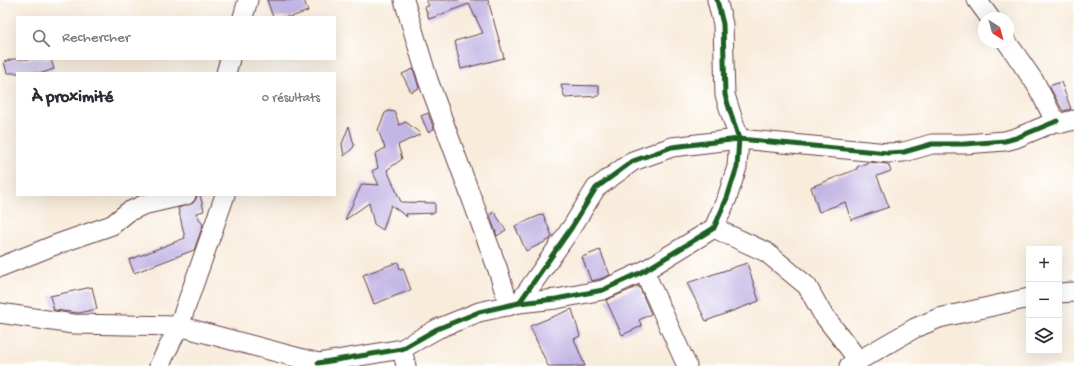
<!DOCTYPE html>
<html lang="fr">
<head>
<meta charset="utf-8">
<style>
  :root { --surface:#fff; --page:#f2f2f3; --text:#2b2b33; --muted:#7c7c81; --line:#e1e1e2 }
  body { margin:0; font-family:"Gochi Hand",sans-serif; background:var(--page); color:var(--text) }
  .controls { position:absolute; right:12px; bottom:12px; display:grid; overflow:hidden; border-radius:0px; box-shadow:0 4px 16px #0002 }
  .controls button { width:36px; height:36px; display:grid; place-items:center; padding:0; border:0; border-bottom:1px solid var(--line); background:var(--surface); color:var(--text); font:20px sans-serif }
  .compass { position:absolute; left:978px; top:12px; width:36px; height:36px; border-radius:50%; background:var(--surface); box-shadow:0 4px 16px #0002; rotate:144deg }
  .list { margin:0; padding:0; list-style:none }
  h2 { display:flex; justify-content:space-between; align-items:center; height:52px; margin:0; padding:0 16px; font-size:17px }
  h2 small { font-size:13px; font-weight:400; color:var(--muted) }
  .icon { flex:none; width:22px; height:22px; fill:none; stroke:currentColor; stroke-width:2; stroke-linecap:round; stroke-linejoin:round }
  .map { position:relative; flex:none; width:1074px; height:366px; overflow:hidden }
  .search { position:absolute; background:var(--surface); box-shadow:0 4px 16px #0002; left:16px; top:16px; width:320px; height:44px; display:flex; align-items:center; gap:10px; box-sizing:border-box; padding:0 14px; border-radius:0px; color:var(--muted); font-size:15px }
  .panel { position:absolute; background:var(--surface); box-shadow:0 4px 16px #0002; left:16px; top:72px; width:320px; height:124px; border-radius:0px }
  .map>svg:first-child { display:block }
</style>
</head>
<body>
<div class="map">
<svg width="1074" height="366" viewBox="0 0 1074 366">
  <rect width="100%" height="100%" fill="#fff"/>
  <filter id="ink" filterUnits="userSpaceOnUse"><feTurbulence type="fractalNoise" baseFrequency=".025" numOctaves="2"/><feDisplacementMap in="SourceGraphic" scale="8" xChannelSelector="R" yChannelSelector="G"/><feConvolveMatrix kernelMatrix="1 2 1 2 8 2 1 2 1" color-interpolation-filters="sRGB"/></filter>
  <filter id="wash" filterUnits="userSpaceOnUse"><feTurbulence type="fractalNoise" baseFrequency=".012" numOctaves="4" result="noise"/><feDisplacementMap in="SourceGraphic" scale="16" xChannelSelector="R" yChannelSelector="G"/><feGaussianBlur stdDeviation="0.9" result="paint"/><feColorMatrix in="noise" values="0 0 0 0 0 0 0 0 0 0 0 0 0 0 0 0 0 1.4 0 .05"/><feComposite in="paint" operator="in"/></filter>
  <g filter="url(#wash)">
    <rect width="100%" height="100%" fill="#f8ecdb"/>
    <g id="blocks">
      <!-- building -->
      <g fill="#c2b6e4">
        <polygon points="267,0 304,0 308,11 291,17 273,17"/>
        <polygon points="426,0 488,0 504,58 461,69 455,41 483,33 469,4 429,19 425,7 429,6"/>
        <polygon points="13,59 51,59 54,69 42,73 7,73 4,62"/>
        <polygon points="413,69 419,88 411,92 402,74"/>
        <polygon points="1061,82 1071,109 1063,111 1049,86"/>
        <polygon points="561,85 599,86 599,96 565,98"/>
        <polygon points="389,111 395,112 399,125 406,122 421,134 398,145 402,159 387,170 401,202 435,203 435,213 406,214 407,217 391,205 383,230 374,224 369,203 345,220 362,184 379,185 372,171 378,168 375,154 385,148 378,130 385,113"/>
        <polygon points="428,113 434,129 428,132 421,116"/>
        <polygon points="349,126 354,145 353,148 344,156 342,144"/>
        <polygon points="869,162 888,164 891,171 877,176 889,207 851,220 845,202 819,212 811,187 857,169 857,167"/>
        <polygon points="197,195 200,195 204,211 196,213 203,225 194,250 134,273 129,260 185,238 178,208 193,203 196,199"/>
        <polygon points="494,212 506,230 497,236 490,215"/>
        <polygon points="543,214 552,236 549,240 526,251 515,226"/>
        <polygon points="600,250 610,275 600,279 591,281 582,257"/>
        <polygon points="398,262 400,269 403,268 411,290 374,304 363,275"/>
        <polygon points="747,263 759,301 706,321 687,283"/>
        <polygon points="639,286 651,314 639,320 642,326 622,335 606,300"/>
        <polygon points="92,287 97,309 79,313 54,310 50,296"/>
        <polygon points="572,309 580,336 574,339 585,366 548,366 530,326"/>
      </g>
    </g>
  </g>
  <g filter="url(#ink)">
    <use href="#blocks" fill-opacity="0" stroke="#643e45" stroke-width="1"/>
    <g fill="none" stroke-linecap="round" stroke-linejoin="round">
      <!-- minor casing -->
      <g stroke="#643e45" stroke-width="21">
        <g id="minor">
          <polyline points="404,0 428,80 498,270 509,306"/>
          <polyline points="977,0 990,18"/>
          <polyline points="243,17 248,0"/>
          <polyline points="1007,42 1036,84 1053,117 1057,121 1062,123 1074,120"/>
          <polyline points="226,73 230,59"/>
          <polyline points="714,228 766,252 807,286 822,313 859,361"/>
          <polyline points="0,267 55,245 112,225 128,212 143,205 186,195"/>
          <polyline points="644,271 687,366"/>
          <polyline points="1059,293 1074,292"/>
          <polyline points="519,303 572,227 596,188 633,161 672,147 739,139 888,153 904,152 932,144 965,144 1005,141 1016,138 1057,121"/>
          <polyline points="0,313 73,324 179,326 318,363 323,366"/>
          <polyline points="402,349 406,366"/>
          <polyline points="318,363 402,349 437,329 479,312 519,303 556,299 603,290 644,271 714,228 727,198 737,167 739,139 725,95 723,24 717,0"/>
          <polyline points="159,366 179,326 225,195"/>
          <polyline points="849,366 915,328 939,318 1029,298"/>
        </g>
      </g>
      <!-- minor -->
      <use href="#minor" stroke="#fff" stroke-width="19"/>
      <!-- cycleway casing -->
      <g stroke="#fff" stroke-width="8">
        <g id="cycleway">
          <polyline points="519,303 572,227 596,188 633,161 672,147 739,139 888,153 904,152 932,144 965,144 1005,141 1016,138 1057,121"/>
          <polyline points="318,363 402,349 437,329 479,312 519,303 556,299 603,290 644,271 714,228 727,198 737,167 739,139 725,95 723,24 717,0"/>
        </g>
      </g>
      <!-- cycleway -->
      <use href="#cycleway" stroke="#1b5e20" stroke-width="5"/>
    </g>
  </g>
</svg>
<div class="controls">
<button>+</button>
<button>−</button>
<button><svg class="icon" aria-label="layers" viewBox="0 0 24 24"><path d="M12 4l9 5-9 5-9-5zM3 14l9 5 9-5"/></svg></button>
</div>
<svg class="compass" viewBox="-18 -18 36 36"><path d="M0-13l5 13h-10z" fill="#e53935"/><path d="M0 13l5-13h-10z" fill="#7c7c81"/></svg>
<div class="search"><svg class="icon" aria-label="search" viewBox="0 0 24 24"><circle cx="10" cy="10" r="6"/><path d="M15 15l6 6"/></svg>Rechercher</div>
<section class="panel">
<h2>À proximité<small>0 résultats</small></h2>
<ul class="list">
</ul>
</section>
</div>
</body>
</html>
